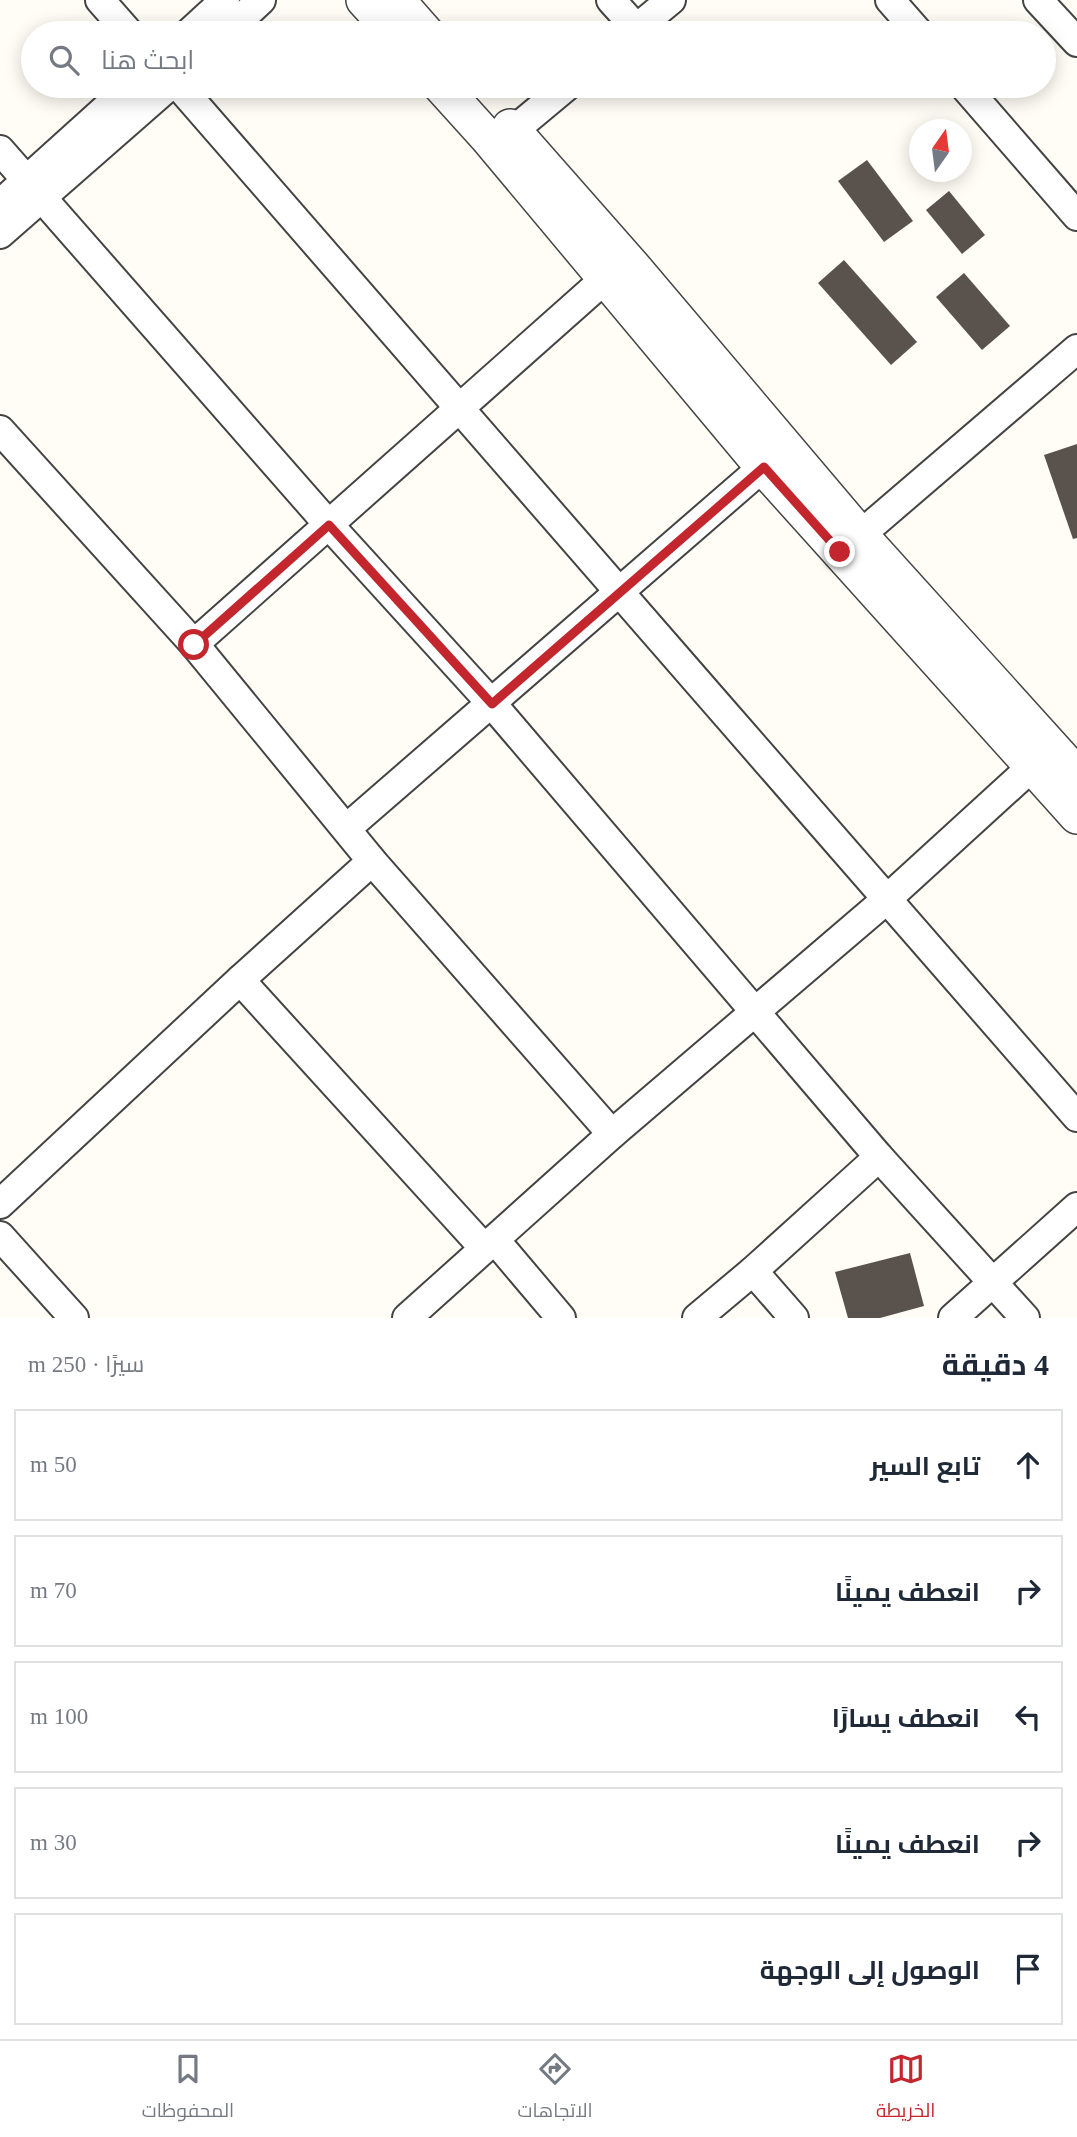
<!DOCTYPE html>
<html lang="ar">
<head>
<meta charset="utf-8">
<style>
  :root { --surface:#fff; --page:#f6f6f7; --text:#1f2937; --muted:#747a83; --line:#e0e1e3; --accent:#c4262e }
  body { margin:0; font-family:"Times New Roman",Cairo,serif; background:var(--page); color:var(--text); direction:rtl }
  .compass { position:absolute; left:909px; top:119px; width:63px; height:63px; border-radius:50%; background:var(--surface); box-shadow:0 4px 18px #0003; rotate:14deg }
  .stop { position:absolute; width:21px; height:21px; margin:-16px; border:5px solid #c4262e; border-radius:50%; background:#fff }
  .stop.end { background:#c4262e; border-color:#fff; box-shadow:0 2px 7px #0008 }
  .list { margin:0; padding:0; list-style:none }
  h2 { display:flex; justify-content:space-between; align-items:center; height:91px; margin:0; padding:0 28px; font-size:30px }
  h2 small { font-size:23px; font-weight:400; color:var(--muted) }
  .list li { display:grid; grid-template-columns:46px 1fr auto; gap:21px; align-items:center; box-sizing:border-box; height:112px; margin:0 14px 14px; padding:0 14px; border:2px solid var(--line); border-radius:0px }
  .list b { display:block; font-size:26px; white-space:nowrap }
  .list em { font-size:23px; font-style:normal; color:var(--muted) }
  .icon { flex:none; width:38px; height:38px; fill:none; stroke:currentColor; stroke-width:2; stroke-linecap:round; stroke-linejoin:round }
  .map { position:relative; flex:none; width:1077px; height:1318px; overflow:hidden; direction:ltr }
  .search { position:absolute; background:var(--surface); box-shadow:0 4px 18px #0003; left:21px; right:21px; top:21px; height:77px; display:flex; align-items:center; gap:18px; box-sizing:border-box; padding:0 24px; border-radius:38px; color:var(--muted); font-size:26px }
  .sheet { height:721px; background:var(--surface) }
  nav { display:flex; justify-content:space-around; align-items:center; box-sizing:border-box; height:98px; border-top:2px solid var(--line); background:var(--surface); font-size:19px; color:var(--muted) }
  nav a { display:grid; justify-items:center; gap:4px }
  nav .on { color:var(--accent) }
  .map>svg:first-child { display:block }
</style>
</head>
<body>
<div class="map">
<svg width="1077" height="1318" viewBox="0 0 1077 1318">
  <rect width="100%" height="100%" fill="#fffdf5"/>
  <!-- building -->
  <g fill="#5a524d">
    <polygon points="867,160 913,221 884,242 838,181"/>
    <polygon points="949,191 985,235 962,254 926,210"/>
    <polygon points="844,260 917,342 891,365 818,283"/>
    <polygon points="964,273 1010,326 982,350 936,297"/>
    <polygon points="1077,444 1077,538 1073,539 1044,455"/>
    <polygon points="910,1253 924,1306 880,1318 848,1318 835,1272"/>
  </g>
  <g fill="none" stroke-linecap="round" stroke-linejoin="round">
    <!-- minor casing -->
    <g stroke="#444" stroke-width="32">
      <g id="minor">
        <polyline points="100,0 129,33"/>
        <polyline points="611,0 637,29"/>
        <polyline points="890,0 919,33"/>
        <polyline points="1038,0 1077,42"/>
        <polyline points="189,33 225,0"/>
        <polyline points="226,33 261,0"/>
        <polyline points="631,33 671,0"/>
        <path d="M179 86C477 431 778 773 1077 1117"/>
        <polyline points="964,86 1077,216"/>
        <polyline points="513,131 567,86"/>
        <polyline points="0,150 329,525 492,704 879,1157 1025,1318"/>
        <polyline points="0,204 131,86"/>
        <polyline points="0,234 169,86"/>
        <polyline points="0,430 194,644 372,861 612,1134"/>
        <polyline points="845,548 1077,349"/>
        <polyline points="194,644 606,278"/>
        <polyline points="347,828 763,467"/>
        <polyline points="240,980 484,1248"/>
        <polyline points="0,1204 240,980 372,861"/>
        <polyline points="0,1236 74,1318"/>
        <polyline points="495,1240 561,1318"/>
        <polyline points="753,1271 794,1318"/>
        <polyline points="407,1318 612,1134 887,899 1048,752"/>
        <polyline points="697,1318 753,1271 879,1157"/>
        <polyline points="953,1318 1077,1207"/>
      </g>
    </g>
    <!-- tertiary casing -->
    <g stroke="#444" stroke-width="38">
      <g id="tertiary">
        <polyline points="364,0 394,33"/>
        <polyline points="397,0 426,33"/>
        <polyline points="441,86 488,138 763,467 1077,816"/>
        <polyline points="510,127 635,269 861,536 1077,775"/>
      </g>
    </g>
    <!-- minor -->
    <use href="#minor" stroke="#fff" stroke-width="28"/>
    <!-- tertiary -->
    <use href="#tertiary" stroke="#fff" stroke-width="35"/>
  </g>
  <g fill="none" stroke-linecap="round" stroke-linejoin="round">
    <!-- route -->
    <polyline stroke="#c4262e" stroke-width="9" points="194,645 329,525 492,704 764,467 840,552"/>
  </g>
</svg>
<svg class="compass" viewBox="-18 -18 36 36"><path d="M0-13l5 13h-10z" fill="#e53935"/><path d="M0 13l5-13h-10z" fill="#747a83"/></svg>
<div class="stop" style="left:194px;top:645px"></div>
<div class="stop end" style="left:840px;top:552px"></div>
<div class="search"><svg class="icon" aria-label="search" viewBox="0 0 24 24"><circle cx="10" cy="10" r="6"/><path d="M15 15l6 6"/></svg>ابحث هنا</div>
</div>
<section class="sheet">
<h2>4 دقيقة<small>سيرًا · 250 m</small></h2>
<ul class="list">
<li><svg class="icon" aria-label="ahead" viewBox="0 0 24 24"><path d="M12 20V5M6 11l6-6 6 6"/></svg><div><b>تابع السير</b></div><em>50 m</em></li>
<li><svg class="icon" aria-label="right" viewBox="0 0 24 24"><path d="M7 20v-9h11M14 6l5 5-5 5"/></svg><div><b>انعطف يمينًا</b></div><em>70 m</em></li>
<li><svg class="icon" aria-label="left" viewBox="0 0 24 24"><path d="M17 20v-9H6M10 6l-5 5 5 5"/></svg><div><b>انعطف يسارًا</b></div><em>100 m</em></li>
<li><svg class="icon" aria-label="right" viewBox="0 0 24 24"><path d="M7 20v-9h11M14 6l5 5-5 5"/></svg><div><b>انعطف يمينًا</b></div><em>30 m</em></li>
<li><svg class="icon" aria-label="arrive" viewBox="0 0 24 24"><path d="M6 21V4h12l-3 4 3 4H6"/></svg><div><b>الوصول إلى الوجهة</b></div></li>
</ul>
</section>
<nav>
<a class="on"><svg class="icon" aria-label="map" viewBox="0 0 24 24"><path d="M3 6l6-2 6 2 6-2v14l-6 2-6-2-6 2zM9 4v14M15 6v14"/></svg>الخريطة</a>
<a><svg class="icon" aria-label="directions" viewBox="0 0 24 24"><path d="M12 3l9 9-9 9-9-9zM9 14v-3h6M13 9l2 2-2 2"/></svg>الاتجاهات</a>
<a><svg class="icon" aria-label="saved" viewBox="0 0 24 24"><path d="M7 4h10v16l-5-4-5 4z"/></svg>المحفوظات</a>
</nav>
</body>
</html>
